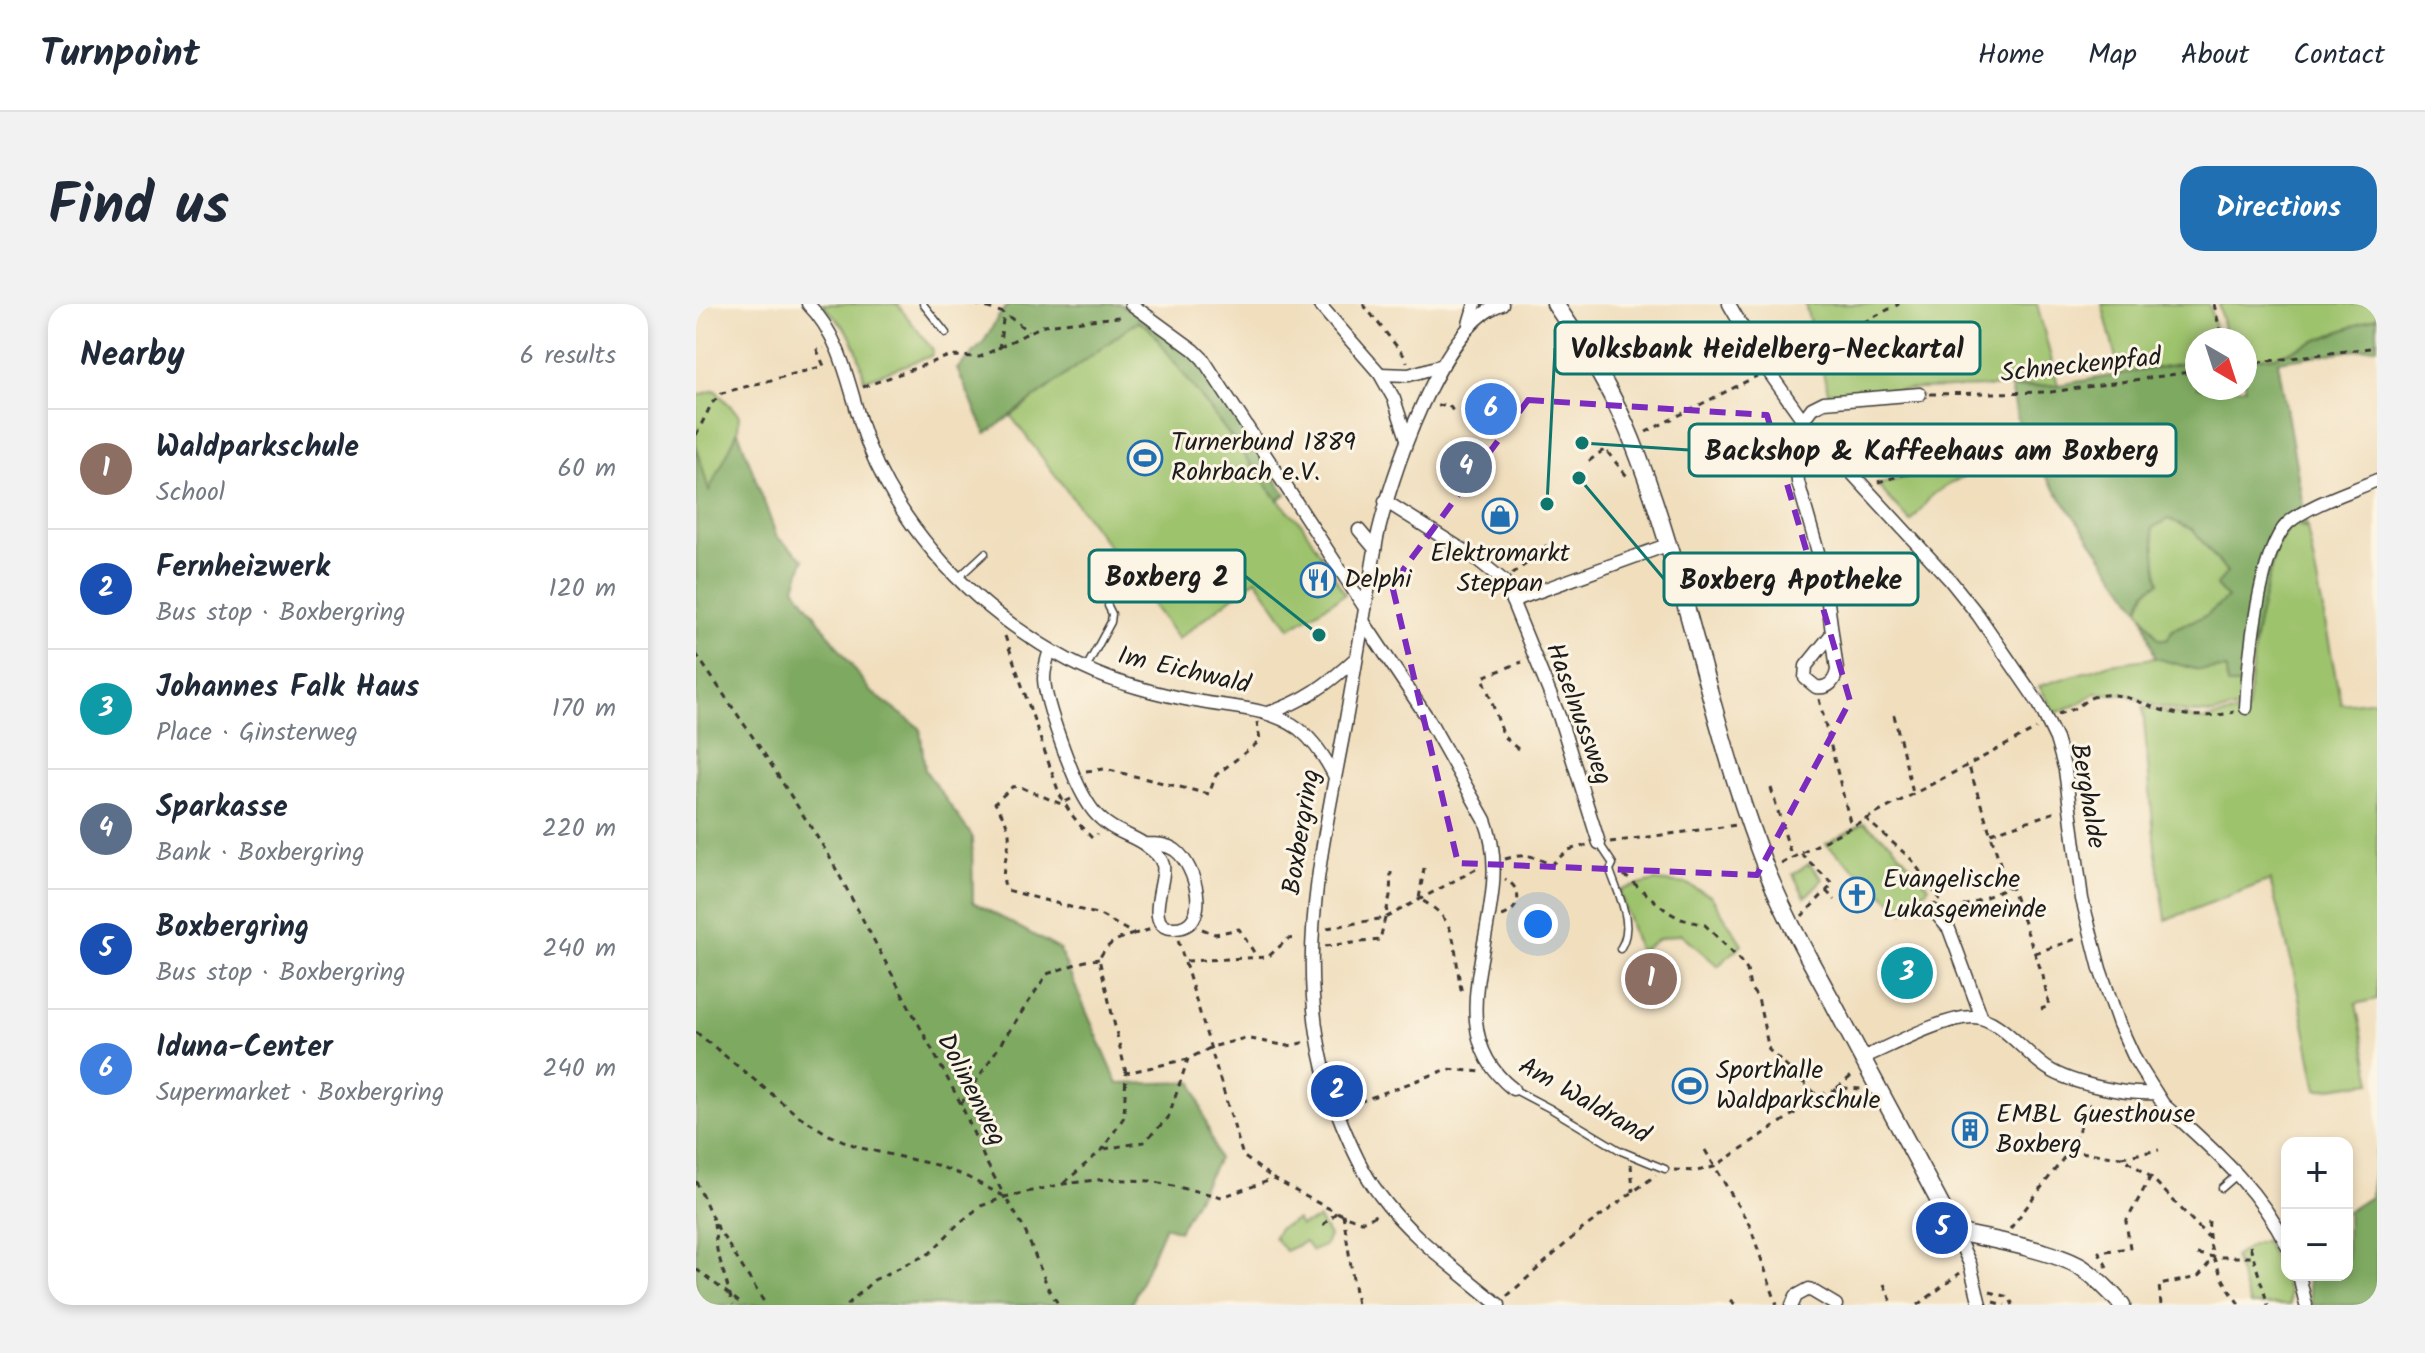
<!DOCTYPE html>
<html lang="en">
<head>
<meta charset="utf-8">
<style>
  :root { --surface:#fff; --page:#f2f2f3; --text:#1f2937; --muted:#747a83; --line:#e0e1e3; --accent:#1f6fb2 }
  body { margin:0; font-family:Kalam,sans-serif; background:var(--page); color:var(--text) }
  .controls { position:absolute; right:24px; bottom:24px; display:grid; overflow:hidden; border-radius:16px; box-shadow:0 4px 12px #0003 }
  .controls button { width:72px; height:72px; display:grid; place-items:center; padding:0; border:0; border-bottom:2px solid var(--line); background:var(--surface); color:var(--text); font:40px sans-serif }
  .compass { position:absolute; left:1489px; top:24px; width:72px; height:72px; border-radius:50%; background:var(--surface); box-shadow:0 4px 12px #0003; rotate:141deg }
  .you { position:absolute; left:842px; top:620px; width:28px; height:28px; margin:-20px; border:6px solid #fff; border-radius:50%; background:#1a73e8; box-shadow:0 0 0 12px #1a73e833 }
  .badge { display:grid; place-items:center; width:52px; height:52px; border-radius:50%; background:var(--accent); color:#fff; font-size:26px; font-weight:700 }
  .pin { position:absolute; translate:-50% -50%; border:4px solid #fff; box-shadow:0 2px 8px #0006 }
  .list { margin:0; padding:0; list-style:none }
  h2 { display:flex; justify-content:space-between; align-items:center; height:104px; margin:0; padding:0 32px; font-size:34px }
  h2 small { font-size:26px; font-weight:400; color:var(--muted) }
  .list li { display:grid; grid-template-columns:52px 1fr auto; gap:24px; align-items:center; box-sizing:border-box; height:120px; padding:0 32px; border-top:2px solid var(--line) }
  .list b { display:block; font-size:30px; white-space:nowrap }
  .list p { margin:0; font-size:26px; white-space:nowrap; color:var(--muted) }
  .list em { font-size:26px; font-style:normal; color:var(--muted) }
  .map { position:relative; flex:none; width:1681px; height:1001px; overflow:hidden; border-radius:24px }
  header { display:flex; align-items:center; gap:48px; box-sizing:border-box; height:112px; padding:0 40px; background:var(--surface); border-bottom:2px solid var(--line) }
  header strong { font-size:38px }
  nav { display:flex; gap:44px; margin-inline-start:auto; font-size:28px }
  .intro { display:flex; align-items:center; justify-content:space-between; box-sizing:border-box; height:192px; padding:0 48px }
  h1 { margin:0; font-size:56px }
  .button { padding:20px 36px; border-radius:24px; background:var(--accent); color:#fff; font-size:28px; font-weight:700 }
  main { display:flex; gap:48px; padding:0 48px }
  aside { flex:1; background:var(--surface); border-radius:24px; box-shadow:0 4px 12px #0003 }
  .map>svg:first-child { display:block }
</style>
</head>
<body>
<header>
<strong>Turnpoint</strong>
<nav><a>Home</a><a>Map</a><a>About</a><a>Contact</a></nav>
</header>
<div class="intro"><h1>Find us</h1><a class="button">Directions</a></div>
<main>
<aside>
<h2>Nearby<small>6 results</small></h2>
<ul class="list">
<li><span class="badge" style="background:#8d6e63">1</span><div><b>Waldparkschule</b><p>School</p></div><em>60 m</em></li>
<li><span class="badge" style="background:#1a4fb4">2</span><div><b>Fernheizwerk</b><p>Bus stop · Boxbergring</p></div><em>120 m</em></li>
<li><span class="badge" style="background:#0f9aa8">3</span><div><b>Johannes Falk Haus</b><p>Place · Ginsterweg</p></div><em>170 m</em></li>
<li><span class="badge" style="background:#5c6f8a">4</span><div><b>Sparkasse</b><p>Bank · Boxbergring</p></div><em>220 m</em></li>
<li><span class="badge" style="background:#1a4fb4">5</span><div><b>Boxbergring</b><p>Bus stop · Boxbergring</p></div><em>240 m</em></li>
<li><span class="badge" style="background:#3f7fe0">6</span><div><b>Iduna-Center</b><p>Supermarket · Boxbergring</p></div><em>240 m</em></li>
</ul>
</aside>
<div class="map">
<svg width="1681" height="1001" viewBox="0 0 1681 1001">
  <rect width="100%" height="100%" fill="#fcf5e5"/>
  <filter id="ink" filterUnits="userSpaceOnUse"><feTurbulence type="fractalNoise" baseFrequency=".0125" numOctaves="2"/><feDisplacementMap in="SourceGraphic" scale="16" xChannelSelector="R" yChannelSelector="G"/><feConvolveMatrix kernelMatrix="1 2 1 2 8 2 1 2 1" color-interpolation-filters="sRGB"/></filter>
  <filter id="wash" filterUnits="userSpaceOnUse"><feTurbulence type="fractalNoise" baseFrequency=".006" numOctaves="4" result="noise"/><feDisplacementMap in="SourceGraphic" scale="32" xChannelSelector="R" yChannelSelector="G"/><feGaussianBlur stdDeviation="1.8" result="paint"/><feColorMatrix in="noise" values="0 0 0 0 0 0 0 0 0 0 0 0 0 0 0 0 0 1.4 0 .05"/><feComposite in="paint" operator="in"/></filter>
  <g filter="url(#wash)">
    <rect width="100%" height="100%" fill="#f0debd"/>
    <!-- green -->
    <g fill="#9ec36d" stroke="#5d7044" stroke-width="2">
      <path d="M126 0H201L237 46 235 52 168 76C161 36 154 28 126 0Z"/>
      <polygon points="1109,0 1341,0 1362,81 1223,85 1133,92"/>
      <polygon points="1406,0 1513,0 1522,36 1501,36 1501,57 1424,70"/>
      <polygon points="1523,0 1681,0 1681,13 1581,52 1549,56 1549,36 1530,36"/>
      <polygon points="441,17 453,24 582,196 606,220 649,290 594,324 560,275 482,335 315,112"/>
      <polygon points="19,86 43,111 42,127 13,188 0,140 0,92"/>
      <polygon points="1257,158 1266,173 1236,191 1215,218 1181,181 1214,172 1212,162"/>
      <path d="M1473 215 1496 225 1531 269 1532 294 1511 311 1477 325 1471 336 1462 335 1443 305C1445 296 1450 289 1453 281 1460 261 1460 244 1456 224Z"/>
      <polygon points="1596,219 1611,224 1645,400 1681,396 1681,695 1660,700 1676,778 1621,786 1597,664 1574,576 1470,616 1459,544 1447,403 1506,416 1551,407 1561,320 1580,243"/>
      <polygon points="1459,354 1503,366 1530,365 1547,381 1548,403 1517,410 1489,408 1460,402 1432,391 1400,389 1380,401 1359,409 1343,382 1414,360"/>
      <polygon points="1168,519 1195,539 1233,583 1208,608 1130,540"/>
      <polygon points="1113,560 1127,575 1109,593 1097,570"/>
      <polygon points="959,577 991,580 1015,592 1046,640 1022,662 985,630 963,635 943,648 923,586"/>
      <polygon points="623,915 633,932 628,942 616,947 609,938 589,947 578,933 583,924 601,916 604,922"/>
      <polygon points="1569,936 1593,988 1594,1001 1554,1001 1538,953 1554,942"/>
    </g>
    <!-- forest -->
    <g fill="#7ea960" stroke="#4d623e" stroke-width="2">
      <polygon points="313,0 424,0 442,11 495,49 590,190 582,196 453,24 442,17 290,130 261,65 287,39 302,13"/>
      <path d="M1681 13V43L1582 57 1611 224 1596 219 1580 243 1547 381H1531L1530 365 1503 366 1459 354 1447 311 1462 335 1471 336 1477 325 1511 311 1531 294 1520 282 1531 268 1496 225 1472 215 1456 224C1460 243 1458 260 1464 278 1451 284 1447 290 1443 305L1327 140 1315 84 1362 81 1501 57V84H1549V56L1581 52Z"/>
      <polygon points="42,127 81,233 108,255 99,283 174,387 224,424 229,466 276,532 277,598 363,645 422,780 497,778 522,855 483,927 469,922 435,1001 0,1001 0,140 13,187"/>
      <polygon points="1681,846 1681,1001 1616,1001 1611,971 1651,971 1651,908 1674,893"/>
    </g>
  </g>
  <g filter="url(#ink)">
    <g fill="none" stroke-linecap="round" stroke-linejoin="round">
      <!-- service casing -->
      <g stroke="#3c3934" stroke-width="9">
        <g id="service">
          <polyline points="227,0 250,29"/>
          <polyline points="262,274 289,249"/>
          <polyline points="390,364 415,318 416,310 412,302"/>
          <path d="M903 539 917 560 914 566C922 591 940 621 924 645"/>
          <polyline points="817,785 855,805 925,847 969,865"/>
          <polyline points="1526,884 1542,870"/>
        </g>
      </g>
      <!-- minor casing -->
      <g stroke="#3c3934" stroke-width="15">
        <g id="minor">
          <path d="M112 0C150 38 154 95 173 143 203 218 264 287 331 331 363 353 402 373 440 383 463 390 487 395 511 399 542 404 576 405 603 425 618 437 630 455 639 473"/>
          <polyline points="435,0 498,46 507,55 669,304"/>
          <polyline points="623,0 684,70 698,95 711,135"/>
          <path d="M1033 0 1070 64 1107 116 1254 276 1282 311 1343 400 1360 435 1369 466 1386 595 1404 665 1423 720 1440 757 1467 800C1516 845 1560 881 1591 941"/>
          <polyline points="773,20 779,0"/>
          <polyline points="684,70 713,71 747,61"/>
          <polyline points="689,197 778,253 808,277 863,412 903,539"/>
          <polyline points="663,226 679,245"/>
          <polyline points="816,297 971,241"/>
          <path d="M667 317 733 416 789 516C825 606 731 718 817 785"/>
          <path d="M1135 331 1110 362 1109 374 1120 383C1133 385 1139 377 1141 366L1128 269 1102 178 1100 154 1107 116 1116 104 1128 98 1224 90"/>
          <path d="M354 346C351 355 348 365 348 375 349 399 377 475 390 496 394 503 399 510 405 515 419 529 438 531 452 543 458 547 465 554 467 561 471 576 446 625 478 624 517 624 500 561 479 546 470 540 460 540 449 540"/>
          <path d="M1550 404C1552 361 1562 248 1592 219 1614 200 1654 188 1681 176"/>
          <path d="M572 409C607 398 632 380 659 355"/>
          <polyline points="1237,606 1253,625 1286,714"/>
          <path d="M1166 754C1195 742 1245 714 1276 713 1303 712 1329 750 1351 764 1375 780 1431 791 1459 789"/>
          <polyline points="1259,928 1274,960 1284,1001"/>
          <polyline points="1603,971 1610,1001"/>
          <path d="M803 1001C762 966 715 934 683 890 667 869 656 844 646 820 592 689 622 565 647 432 659 366 670 300 681 234 694 176 745 19 806 0"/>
          <polyline points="1096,1001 1100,992 1113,985 1140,1001"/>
        </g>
      </g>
      <!-- tertiary casing -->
      <g stroke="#3c3934" stroke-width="19">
        <path id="tertiary" d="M859 0C889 43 917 88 936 136 989 269 1013 413 1063 546 1081 597 1108 646 1134 693 1175 772 1218 849 1259 928 1293 935 1356 946 1385 963 1400 973 1414 987 1426 1001"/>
      </g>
      <!-- path -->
      <g stroke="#3c3934" stroke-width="3" stroke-dasharray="6 6" stroke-linecap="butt">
        <polyline points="279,0 308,9 332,27"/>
        <polyline points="667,0 710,54 711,58"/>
        <polyline points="1518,0 1526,36"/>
        <polyline points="303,45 308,9"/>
        <polyline points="1549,60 1681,43"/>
        <polyline points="1082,62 1203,0"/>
        <polyline points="167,83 253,52 284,53 348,21 423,13 428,9"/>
        <polyline points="1234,90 1355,88 1501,67"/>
        <polyline points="742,102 752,100 760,111"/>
        <polyline points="950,128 1061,72"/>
        <polyline points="0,131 16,99 26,89 128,62 121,46 128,44"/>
        <polyline points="893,157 909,145 934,176"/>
        <polyline points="1182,178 1217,168"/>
        <polyline points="816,270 852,244 849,241"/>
        <path d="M309 332 363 489C372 507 382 520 396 534L401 530"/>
        <path d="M0 350 65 445 132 550 265 800 289 856 309 893 367 880 409 875 455 877 526 893 578 875C595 884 651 917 667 917 673 917 679 911 683 908"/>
        <polyline points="1123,395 1155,522"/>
        <path d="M1362 410C1367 408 1374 407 1379 404 1387 400 1392 393 1401 392 1424 387 1442 398 1462 405 1487 413 1513 414 1538 408"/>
        <polyline points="1198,411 1217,489"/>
        <polyline points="822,445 808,433 787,373 826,358"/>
        <polyline points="390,467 409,465 513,490 520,471 564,437 561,418"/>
        <polyline points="1075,484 1096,554"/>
        <path d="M375 495 365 500 322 482 316 483 299 499C305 509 311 517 313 529 315 547 301 570 311 586L404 611 438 630 456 625"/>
        <polyline points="1169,514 1216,556 1244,596"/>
        <polyline points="1295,529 1363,507"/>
        <polyline points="914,538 1041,521"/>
        <polyline points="1105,550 1137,580 1106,612"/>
        <path d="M809 555C831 549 835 551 855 561L872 546 891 541"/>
        <polyline points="1085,560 1340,425"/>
        <path d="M728 564 723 595C767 616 756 650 766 689"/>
        <polyline points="928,571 972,608 985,615 1009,621 1041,653 1051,666 1054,684 1062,694 1073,746 1123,793"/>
        <polyline points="1312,584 1315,583 1347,672 1353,702 1345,705"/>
        <polyline points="1130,587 1139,596"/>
        <polyline points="1256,607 1312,584 1272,460"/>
        <path d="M806 612C826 605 827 585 809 575"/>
        <polyline points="631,624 689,614 782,564"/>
        <polyline points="506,625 519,630 543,625 561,653"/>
        <polyline points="482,636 547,852 578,875"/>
        <polyline points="629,642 684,636 694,592 695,568"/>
        <polyline points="1339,649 1383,634"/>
        <polyline points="490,657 572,653 592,635 603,634"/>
        <polyline points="0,728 100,810 133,831 165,844 240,861 271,873 309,893 327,922 353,986 363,1001"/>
        <path d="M430 769 403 655C412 638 421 635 438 630"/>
        <polyline points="1141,784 1159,769"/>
        <polyline points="265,800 351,670 389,657 403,655"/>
        <polyline points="652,802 752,765 785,768"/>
        <polyline points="408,845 448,838 472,814 492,755"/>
        <polyline points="1009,846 1054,922 1081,1001"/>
        <polyline points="1373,847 1426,853 1455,873 1512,933"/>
        <polyline points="1426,853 1463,846"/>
        <polyline points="935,860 937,888"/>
        <polyline points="978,866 1001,867 1018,863 1129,789 1147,784 1166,785"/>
        <polyline points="0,877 18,918 70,1001"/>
        <polyline points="368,879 407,845 428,813 430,769 492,755 516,743 549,734 592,742 610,738"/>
        <polyline points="647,910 661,1001"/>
        <path d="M1513 917C1510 946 1526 978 1544 1001"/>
        <polyline points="18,919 21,946 37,1001"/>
        <polyline points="627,921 642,907"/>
        <polyline points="1314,925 1373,847 1397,794"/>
        <polyline points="1554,942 1572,1001"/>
        <polyline points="1501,950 1518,953 1556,953"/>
        <polyline points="1411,963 1403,948 1434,944 1430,918 1454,874"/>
        <polyline points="0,965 47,1001"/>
        <polyline points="1188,980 1197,1001"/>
        <polyline points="1294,988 1313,993 1317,1001"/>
        <polyline points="811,992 884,927 960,871"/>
        <polyline points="1034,996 1040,1001"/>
        <polyline points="1297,998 1309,1001"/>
        <polyline points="151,1001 178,976 234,949 262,920 285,902 309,893"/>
        <polyline points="1222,1001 1264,969"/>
        <polyline points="1465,1001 1463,981 1502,973 1518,953"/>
      </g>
      <!-- service -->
      <use href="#service" stroke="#fff" stroke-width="6"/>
      <!-- minor -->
      <use href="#minor" stroke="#fff" stroke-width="12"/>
      <!-- tertiary -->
      <use href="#tertiary" stroke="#fff" stroke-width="16"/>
    </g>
  </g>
  <!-- marked area -->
  <path fill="none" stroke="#7b2cbf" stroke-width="6" stroke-dasharray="16 10" stroke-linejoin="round" d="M832 96 1071 111 1154 397 1061 571 762 559 696 281Z"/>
  <!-- icons -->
  <defs>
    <g id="stadium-ring" transform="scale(1.8)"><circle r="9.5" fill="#fcf5e5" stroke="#1f6fb2" stroke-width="1.5"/><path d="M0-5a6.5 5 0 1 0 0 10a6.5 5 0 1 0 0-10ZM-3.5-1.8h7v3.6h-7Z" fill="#1f6fb2"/></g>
    <g id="shop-ring" transform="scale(1.8)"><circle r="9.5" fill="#fcf5e5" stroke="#1f6fb2" stroke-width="1.5"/><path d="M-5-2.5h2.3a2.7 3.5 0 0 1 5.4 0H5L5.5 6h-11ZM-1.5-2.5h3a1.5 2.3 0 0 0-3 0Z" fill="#1f6fb2"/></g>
    <g id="restaurant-ring" transform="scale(1.8)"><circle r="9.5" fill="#fcf5e5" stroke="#1f6fb2" stroke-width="1.5"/><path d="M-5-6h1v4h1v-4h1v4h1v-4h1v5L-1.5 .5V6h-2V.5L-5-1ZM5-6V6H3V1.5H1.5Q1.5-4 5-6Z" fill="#1f6fb2"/></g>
    <g id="church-ring" transform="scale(1.8)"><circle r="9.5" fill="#fcf5e5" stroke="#1f6fb2" stroke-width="1.5"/><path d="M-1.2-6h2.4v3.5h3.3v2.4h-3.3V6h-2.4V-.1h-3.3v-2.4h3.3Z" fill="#1f6fb2"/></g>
    <g id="building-ring" transform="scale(1.8)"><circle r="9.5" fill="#fcf5e5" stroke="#1f6fb2" stroke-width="1.5"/><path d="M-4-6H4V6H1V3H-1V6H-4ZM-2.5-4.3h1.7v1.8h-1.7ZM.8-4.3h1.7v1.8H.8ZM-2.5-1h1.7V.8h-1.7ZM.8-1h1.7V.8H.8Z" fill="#1f6fb2"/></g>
  </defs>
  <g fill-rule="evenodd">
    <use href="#stadium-ring" x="449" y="154"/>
    <use href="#shop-ring" x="804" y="212"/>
    <use href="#restaurant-ring" x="622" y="276"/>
    <use href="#church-ring" x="1161" y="591"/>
    <use href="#stadium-ring" x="994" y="782"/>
    <use href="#building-ring" x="1274" y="826"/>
  </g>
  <g text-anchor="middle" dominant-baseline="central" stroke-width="6" stroke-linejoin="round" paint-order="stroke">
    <!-- street labels -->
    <g font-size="26" fill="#1c1c1c" stroke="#fcf5e5">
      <text transform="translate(1385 62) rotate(-6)">Schneckenpfad</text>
      <text transform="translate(488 367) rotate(13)">Im Eichwald</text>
      <text transform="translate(882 410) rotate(70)">Haselnussweg</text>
      <text transform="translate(1391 492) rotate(80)">Berghalde</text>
      <text transform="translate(606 528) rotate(-81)">Boxbergring</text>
      <text transform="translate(275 786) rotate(63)">Dolinenweg</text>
      <text transform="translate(888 797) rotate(30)">Am Waldrand</text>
    </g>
    <!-- poi labels -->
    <g font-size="26" fill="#1c1c1c" stroke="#fcf5e5" text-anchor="start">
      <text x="475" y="139">Turnerbund 1889<tspan x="475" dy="30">Rohrbach e.V.</tspan></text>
      <text x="804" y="250" text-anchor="middle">Elektromarkt<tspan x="804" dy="30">Steppan</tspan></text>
      <text x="648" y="276">Delphi</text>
      <text x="1187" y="576">Evangelische<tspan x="1187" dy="30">Lukasgemeinde</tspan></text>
      <text x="1020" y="767">Sporthalle<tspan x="1020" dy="30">Waldparkschule</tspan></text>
      <text x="1300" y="811">EMBL Guesthouse<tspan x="1300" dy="30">Boxberg</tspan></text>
    </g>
  </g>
  <!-- callouts -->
  <path fill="none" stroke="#0f766e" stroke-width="3" d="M851 200L859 44M886 139L993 146M623 331L549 272M883 174L968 275"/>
  <g fill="#0f766e" stroke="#fcf5e5" stroke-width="3">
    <circle cx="851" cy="200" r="8"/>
    <circle cx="886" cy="139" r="8"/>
    <circle cx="623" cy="331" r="8"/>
    <circle cx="883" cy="174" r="8"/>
  </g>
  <g fill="#fcf5e5" stroke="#0f766e" stroke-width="3">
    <rect x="859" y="18" width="425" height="52" rx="8"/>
    <rect x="993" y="120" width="487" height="52" rx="8"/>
    <rect x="393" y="246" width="156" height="52" rx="8"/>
    <rect x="968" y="249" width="254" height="52" rx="8"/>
  </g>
  <g font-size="28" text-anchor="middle" font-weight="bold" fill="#1c1c1c">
    <text x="1071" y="54">Volksbank Heidelberg-Neckartal</text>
    <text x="1236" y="156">Backshop &amp; Kaffeehaus am Boxberg</text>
    <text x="471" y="282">Boxberg 2</text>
    <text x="1095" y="285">Boxberg Apotheke</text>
  </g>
</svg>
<div class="controls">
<button>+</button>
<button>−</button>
</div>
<svg class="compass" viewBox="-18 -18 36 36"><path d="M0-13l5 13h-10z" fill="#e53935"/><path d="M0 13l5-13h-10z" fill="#747a83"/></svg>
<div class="you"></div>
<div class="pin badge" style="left:955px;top:675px;background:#8d6e63">1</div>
<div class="pin badge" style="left:641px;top:787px;background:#1a4fb4">2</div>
<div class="pin badge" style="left:1211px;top:669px;background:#0f9aa8">3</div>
<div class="pin badge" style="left:770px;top:163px;background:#5c6f8a">4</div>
<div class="pin badge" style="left:1246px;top:924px;background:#1a4fb4">5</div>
<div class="pin badge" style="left:795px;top:105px;background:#3f7fe0">6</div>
</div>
</main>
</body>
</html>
